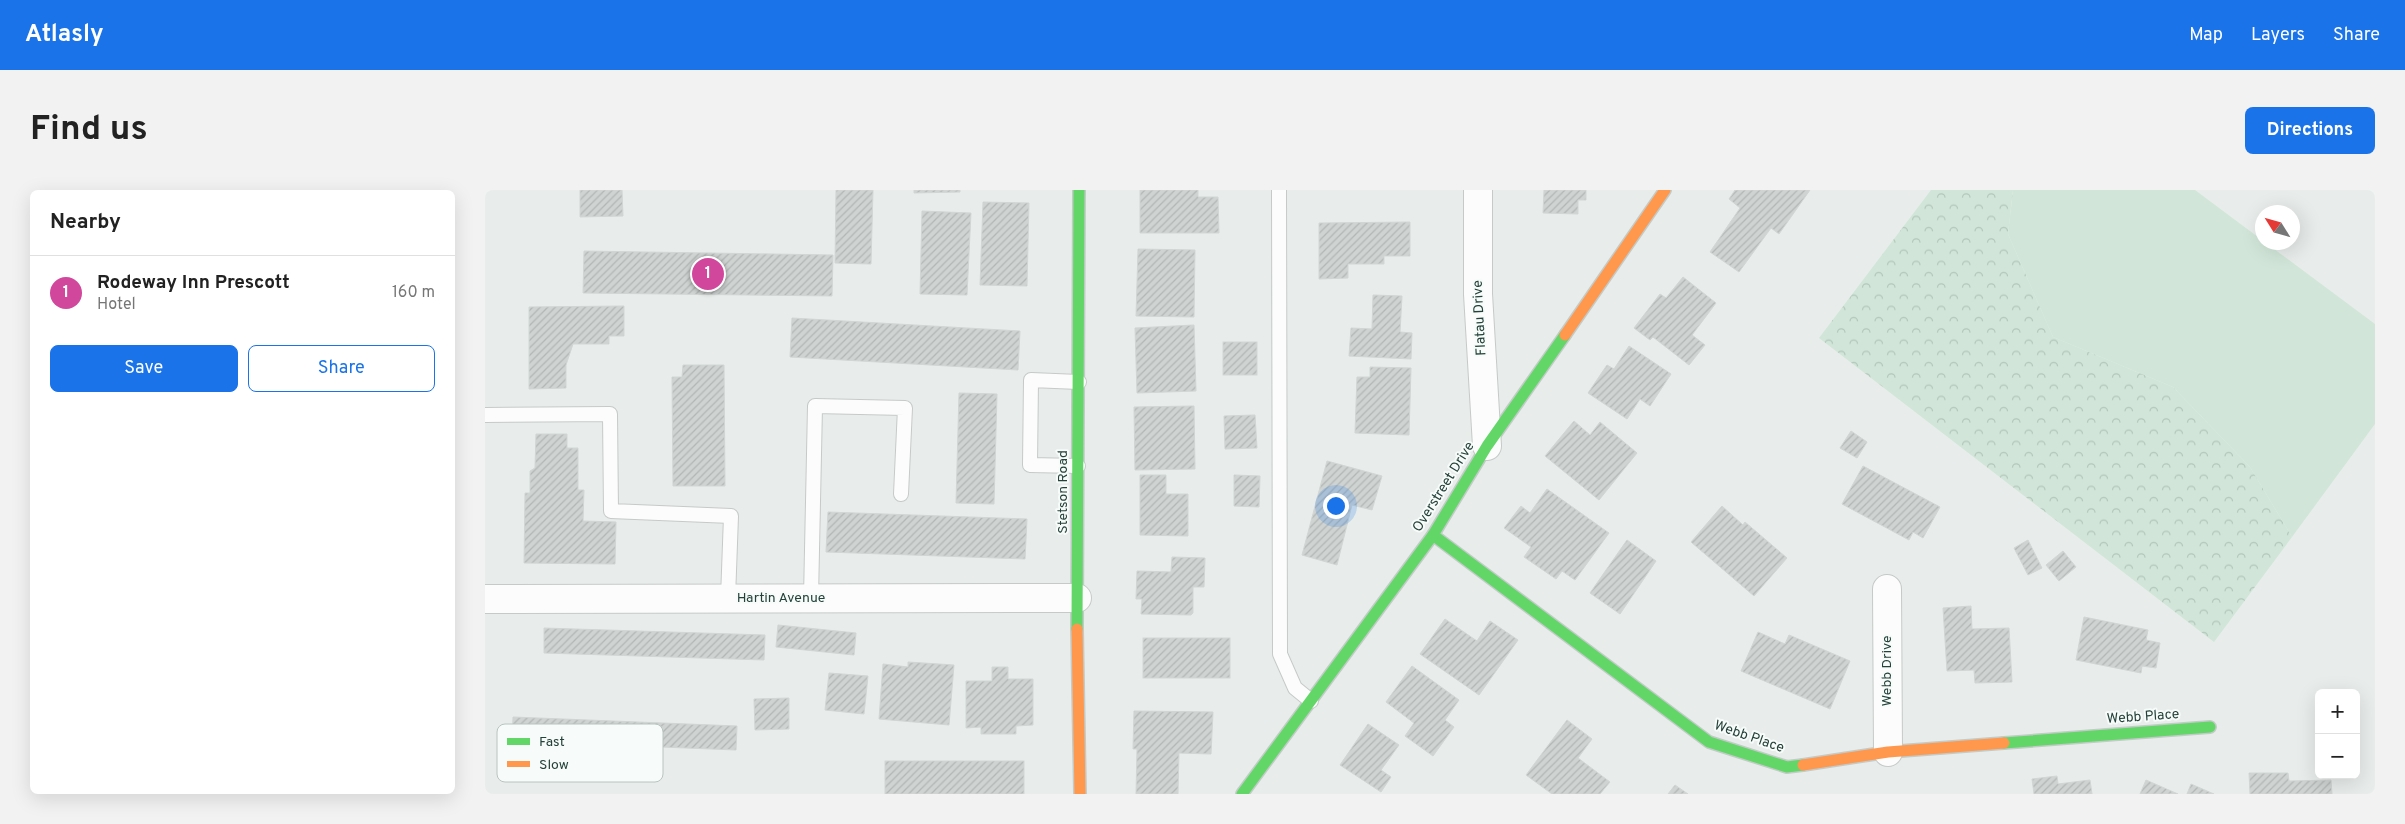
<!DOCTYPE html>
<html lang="en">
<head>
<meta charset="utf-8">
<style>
  :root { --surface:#fff; --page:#f2f2f2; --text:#222; --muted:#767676; --line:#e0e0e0; --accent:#1a73e8 }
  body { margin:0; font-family:Overpass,sans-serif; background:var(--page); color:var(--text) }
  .controls { position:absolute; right:15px; bottom:15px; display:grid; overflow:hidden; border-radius:8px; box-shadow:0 5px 20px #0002 }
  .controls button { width:45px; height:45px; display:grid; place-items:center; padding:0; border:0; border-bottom:1px solid var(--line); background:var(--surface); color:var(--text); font:25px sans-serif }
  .compass { position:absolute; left:1770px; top:15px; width:45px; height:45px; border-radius:50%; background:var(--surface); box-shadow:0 5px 20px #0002; rotate:307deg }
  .you { position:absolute; left:850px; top:315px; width:18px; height:18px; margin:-12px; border:4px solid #fff; border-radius:50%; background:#1a73e8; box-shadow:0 0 0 8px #1a73e833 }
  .badge { display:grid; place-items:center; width:32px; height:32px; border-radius:50%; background:var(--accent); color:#fff; font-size:16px; font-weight:700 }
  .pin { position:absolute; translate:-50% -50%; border:2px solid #fff; box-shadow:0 1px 5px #0006 }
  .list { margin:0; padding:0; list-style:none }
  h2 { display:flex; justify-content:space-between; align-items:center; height:65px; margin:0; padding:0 20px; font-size:21px }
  h2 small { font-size:16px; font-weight:400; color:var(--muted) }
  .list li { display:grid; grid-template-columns:32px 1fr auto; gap:15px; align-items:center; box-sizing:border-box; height:75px; padding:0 20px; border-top:1px solid var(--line) }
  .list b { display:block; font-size:19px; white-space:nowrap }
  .list p { margin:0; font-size:16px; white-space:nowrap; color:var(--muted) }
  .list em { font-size:16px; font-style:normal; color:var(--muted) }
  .actions { display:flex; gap:10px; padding:15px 20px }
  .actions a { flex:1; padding:11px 0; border:1px solid var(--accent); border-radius:8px; text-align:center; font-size:18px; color:var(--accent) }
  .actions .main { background:var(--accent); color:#fff }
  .map { position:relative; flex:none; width:1890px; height:604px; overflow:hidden; border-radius:8px }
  header { display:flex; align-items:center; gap:30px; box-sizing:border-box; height:70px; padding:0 25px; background:var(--accent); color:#fff }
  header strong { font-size:24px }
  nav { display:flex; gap:28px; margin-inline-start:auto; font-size:18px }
  .intro { display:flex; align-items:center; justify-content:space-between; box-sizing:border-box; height:120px; padding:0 30px }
  h1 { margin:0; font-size:35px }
  .button { padding:12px 22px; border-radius:8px; background:var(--accent); color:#fff; font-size:18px; font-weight:700 }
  main { display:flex; gap:30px; padding:0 30px }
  aside { flex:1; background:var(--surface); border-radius:8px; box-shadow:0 5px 20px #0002 }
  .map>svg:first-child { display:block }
</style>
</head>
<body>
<header>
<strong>Atlasly</strong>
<nav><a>Map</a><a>Layers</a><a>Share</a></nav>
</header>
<div class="intro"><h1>Find us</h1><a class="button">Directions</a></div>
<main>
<aside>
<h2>Nearby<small></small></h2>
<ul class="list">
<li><span class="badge" style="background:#d1479c">1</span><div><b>Rodeway Inn Prescott</b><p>Hotel</p></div><em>160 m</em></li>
</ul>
<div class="actions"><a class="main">Save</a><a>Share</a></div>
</aside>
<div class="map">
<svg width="1890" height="604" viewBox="0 0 1890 604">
  <defs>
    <pattern id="forest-crowns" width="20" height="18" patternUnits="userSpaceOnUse" patternTransform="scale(1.25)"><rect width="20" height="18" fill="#d1e6d8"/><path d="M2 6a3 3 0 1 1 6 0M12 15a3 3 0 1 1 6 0" fill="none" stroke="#b3c6ba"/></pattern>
    <pattern id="building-hatch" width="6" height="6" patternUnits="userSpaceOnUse" patternTransform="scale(1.25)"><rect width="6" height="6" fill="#cfd4d2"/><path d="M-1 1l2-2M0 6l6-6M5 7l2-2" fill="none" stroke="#b2b7b5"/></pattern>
  </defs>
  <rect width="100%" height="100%" fill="#e8edeb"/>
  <!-- grass -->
  <polygon fill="#d1e6d8" points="1528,0 1710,0 1777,50 1778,52 1781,53 1890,134 1890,234 1807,347 1765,277 1688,197 1568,147 1523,44"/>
  <!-- forest -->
  <polygon fill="url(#forest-crowns)" points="1446,0 1528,0 1523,44 1568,147 1688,197 1765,277 1807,347 1729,452 1334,148"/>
  <!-- building -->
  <g fill="url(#building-hatch)" stroke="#d1d6d4">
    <polygon points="95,0 137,0 138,26 95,27"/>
    <polygon points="351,0 388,0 386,74 350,73"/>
    <polygon points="429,0 475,0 475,2 429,3"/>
    <polygon points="655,0 713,0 713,7 733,7 734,43 655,43"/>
    <polygon points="1059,0 1101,0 1101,10 1093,10 1093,24 1058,23"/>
    <polygon points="1250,0 1325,0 1294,44 1286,38 1254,82 1225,62 1255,18 1244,9"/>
    <polygon points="498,12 544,13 542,96 495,95"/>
    <polygon points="437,21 486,23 482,105 435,104"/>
    <polygon points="925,32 925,66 899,66 899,74 863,74 863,88 834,89 834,33"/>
    <polygon points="653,59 710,60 709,127 651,126"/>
    <polygon points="99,61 348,65 347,106 98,103"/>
    <polygon points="1198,87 1231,113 1207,145 1220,155 1204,175 1168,147 1165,150 1149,138 1175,104 1181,108"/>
    <polygon points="888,105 917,106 915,142 927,143 926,169 864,166 866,138 887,139"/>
    <polygon points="139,116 139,146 124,146 124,154 88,154 81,175 81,198 44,199 44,117"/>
    <polygon points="307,128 535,141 533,180 305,167"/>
    <polygon points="709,135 711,201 652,203 650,138"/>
    <rect x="738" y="152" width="34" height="33"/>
    <polygon points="1144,156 1186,184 1165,216 1155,209 1142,229 1103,203 1122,175 1129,179"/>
    <polygon points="198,175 239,175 240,296 188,296 187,187 197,187"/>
    <polygon points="885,177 926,178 924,245 870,243 872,187 885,187"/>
    <polygon points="474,203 512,204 509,314 471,313"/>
    <polygon points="709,216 710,279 650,280 649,217"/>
    <polygon points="770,225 772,258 740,259 739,226"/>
    <polygon points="1089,231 1105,245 1115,232 1152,263 1114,310 1060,266"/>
    <polygon points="1366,241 1382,252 1372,268 1355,258"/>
    <polygon points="51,244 82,244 82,258 93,258 93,300 99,300 98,331 131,332 130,374 39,373 40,303 45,303 45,281 50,278"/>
    <polygon points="842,271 897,286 887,320 867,315 852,375 817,365"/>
    <polygon points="1378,276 1455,317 1438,348 1428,342 1424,350 1357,314"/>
    <polygon points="655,285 681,285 681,304 703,304 703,346 655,345"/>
    <polygon points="749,285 775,286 774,317 749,316"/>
    <polygon points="1062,299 1124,343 1090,390 1077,381 1071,389 1039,367 1046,357 1019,338 1036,316 1045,323"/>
    <polygon points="1237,316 1258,335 1260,332 1302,368 1269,406 1206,352"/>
    <polygon points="343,322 542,329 540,369 341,362"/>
    <polygon points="1142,350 1171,371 1135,424 1105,403"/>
    <polygon points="1543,350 1557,378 1543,385 1529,358"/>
    <polygon points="1578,361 1591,377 1574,391 1561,375"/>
    <polygon points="687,367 720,368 719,397 708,397 708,423 706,425 656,424 657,409 651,409 652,381 686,382"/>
    <polygon points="1486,416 1487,439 1524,438 1527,492 1490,493 1489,480 1462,481 1458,418"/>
    <polygon points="1599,427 1663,440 1661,450 1675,453 1671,478 1657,476 1656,483 1591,470"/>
    <polygon points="960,429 992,451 1005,431 1033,450 994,505 935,464"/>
    <polygon points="293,435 371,443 369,465 291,457"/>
    <polygon points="59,438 280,445 279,470 59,463"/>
    <polygon points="1273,442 1300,454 1304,445 1365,471 1345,519 1256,481"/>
    <rect x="658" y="448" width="87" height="40"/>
    <polygon points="423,472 469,475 464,535 394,529 398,474 423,477"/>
    <polygon points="927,476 974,510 960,530 969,537 948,566 920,546 929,533 901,512"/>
    <polygon points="507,477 523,477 523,489 548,489 548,535 531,536 531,544 496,544 496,537 481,538 481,491 507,491"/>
    <polygon points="344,483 383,486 379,524 340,520"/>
    <polygon points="304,508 304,539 270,540 269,509"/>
    <polygon points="649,521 728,522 726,564 694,563 693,604 651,604 652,559 648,559"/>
    <polygon points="28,527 252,536 251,560 27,551"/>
    <polygon points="1082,530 1107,549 1093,568 1125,592 1115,604 1067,604 1041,585"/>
    <polygon points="883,534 914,555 896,580 906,587 896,602 855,575"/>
    <rect x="400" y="571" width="139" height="33"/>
    <polygon points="1764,583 1803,583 1804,591 1846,590 1847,604 1765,604"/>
    <polygon points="1572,586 1573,594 1605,590 1607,604 1549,604 1547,589"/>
    <polygon points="1661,590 1693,604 1655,604"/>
    <polygon points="1706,594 1729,604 1702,604"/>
    <polygon points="1190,595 1203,604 1183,604"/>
  </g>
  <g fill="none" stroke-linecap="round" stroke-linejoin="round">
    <!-- lane casing -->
    <g stroke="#c5cac8" stroke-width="16">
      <g id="lane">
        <polyline points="794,0 795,464 810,498 826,511"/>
        <polyline points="0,225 125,224 126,321 246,326 243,408"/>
        <polyline points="593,276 545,275 546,190 594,192"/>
        <polyline points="326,408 330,216 420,218 416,304"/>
      </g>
    </g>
    <!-- street casing -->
    <g stroke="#c5cac8" stroke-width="30">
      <g id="street">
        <polyline points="993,0 993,104 1002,256"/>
        <polyline points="1402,399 1403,562"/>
        <polyline points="0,409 592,408"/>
      </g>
    </g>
    <!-- fast casing -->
    <g stroke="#c3cbc8" stroke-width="14">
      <g id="fast">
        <polyline points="948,345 1224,552 1302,577 1318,575"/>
        <polyline points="592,439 594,0"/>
        <polyline points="1519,553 1725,537"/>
        <polyline points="757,604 948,345 1002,256 1080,145"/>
      </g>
    </g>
    <!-- slow casing -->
    <g stroke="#c3cbc8" stroke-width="14">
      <g id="slow">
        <polyline points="1080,145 1180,0"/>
        <polyline points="592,439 595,604"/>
        <polyline points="1318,575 1403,562 1519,553"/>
      </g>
    </g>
    <!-- lane -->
    <use href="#lane" stroke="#fcfcfc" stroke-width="14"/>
    <!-- street -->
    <use href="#street" stroke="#fcfcfc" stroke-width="28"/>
    <!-- fast -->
    <use href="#fast" stroke="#63d668" stroke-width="11"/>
    <!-- slow -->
    <use href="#slow" stroke="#ff974d" stroke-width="11"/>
  </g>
  <g text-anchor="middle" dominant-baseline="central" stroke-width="4" stroke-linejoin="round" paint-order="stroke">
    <!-- street labels -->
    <g font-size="14" fill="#24423a" stroke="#f7fbf9">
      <text transform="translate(995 128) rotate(-93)">Flatau Drive</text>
      <text transform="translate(959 297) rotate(-58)">Overstreet Drive</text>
      <text transform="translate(578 302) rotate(-90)">Stetson Road</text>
      <text x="296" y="408">Hartin Avenue</text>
      <text transform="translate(1402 481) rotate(-90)">Webb Drive</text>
      <text transform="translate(1658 527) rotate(-4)">Webb Place</text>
      <text transform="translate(1264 547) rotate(19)">Webb Place</text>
    </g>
  </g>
  <!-- legend -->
  <rect x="12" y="534" width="166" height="58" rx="8" fill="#f7fbf9" stroke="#b8c4c0" stroke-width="1"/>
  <rect x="22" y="548" width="23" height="7" fill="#63d668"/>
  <rect x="22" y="571" width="23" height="6" fill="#ff974d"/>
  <g font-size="14" fill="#24423a">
    <text x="54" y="556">Fast</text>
    <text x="54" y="579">Slow</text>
  </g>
</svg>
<div class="controls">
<button>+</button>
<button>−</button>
</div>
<svg class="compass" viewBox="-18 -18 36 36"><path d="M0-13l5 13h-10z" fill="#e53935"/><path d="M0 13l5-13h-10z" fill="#767676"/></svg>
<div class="you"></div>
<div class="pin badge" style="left:223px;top:84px;background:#d1479c">1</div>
</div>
</main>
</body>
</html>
